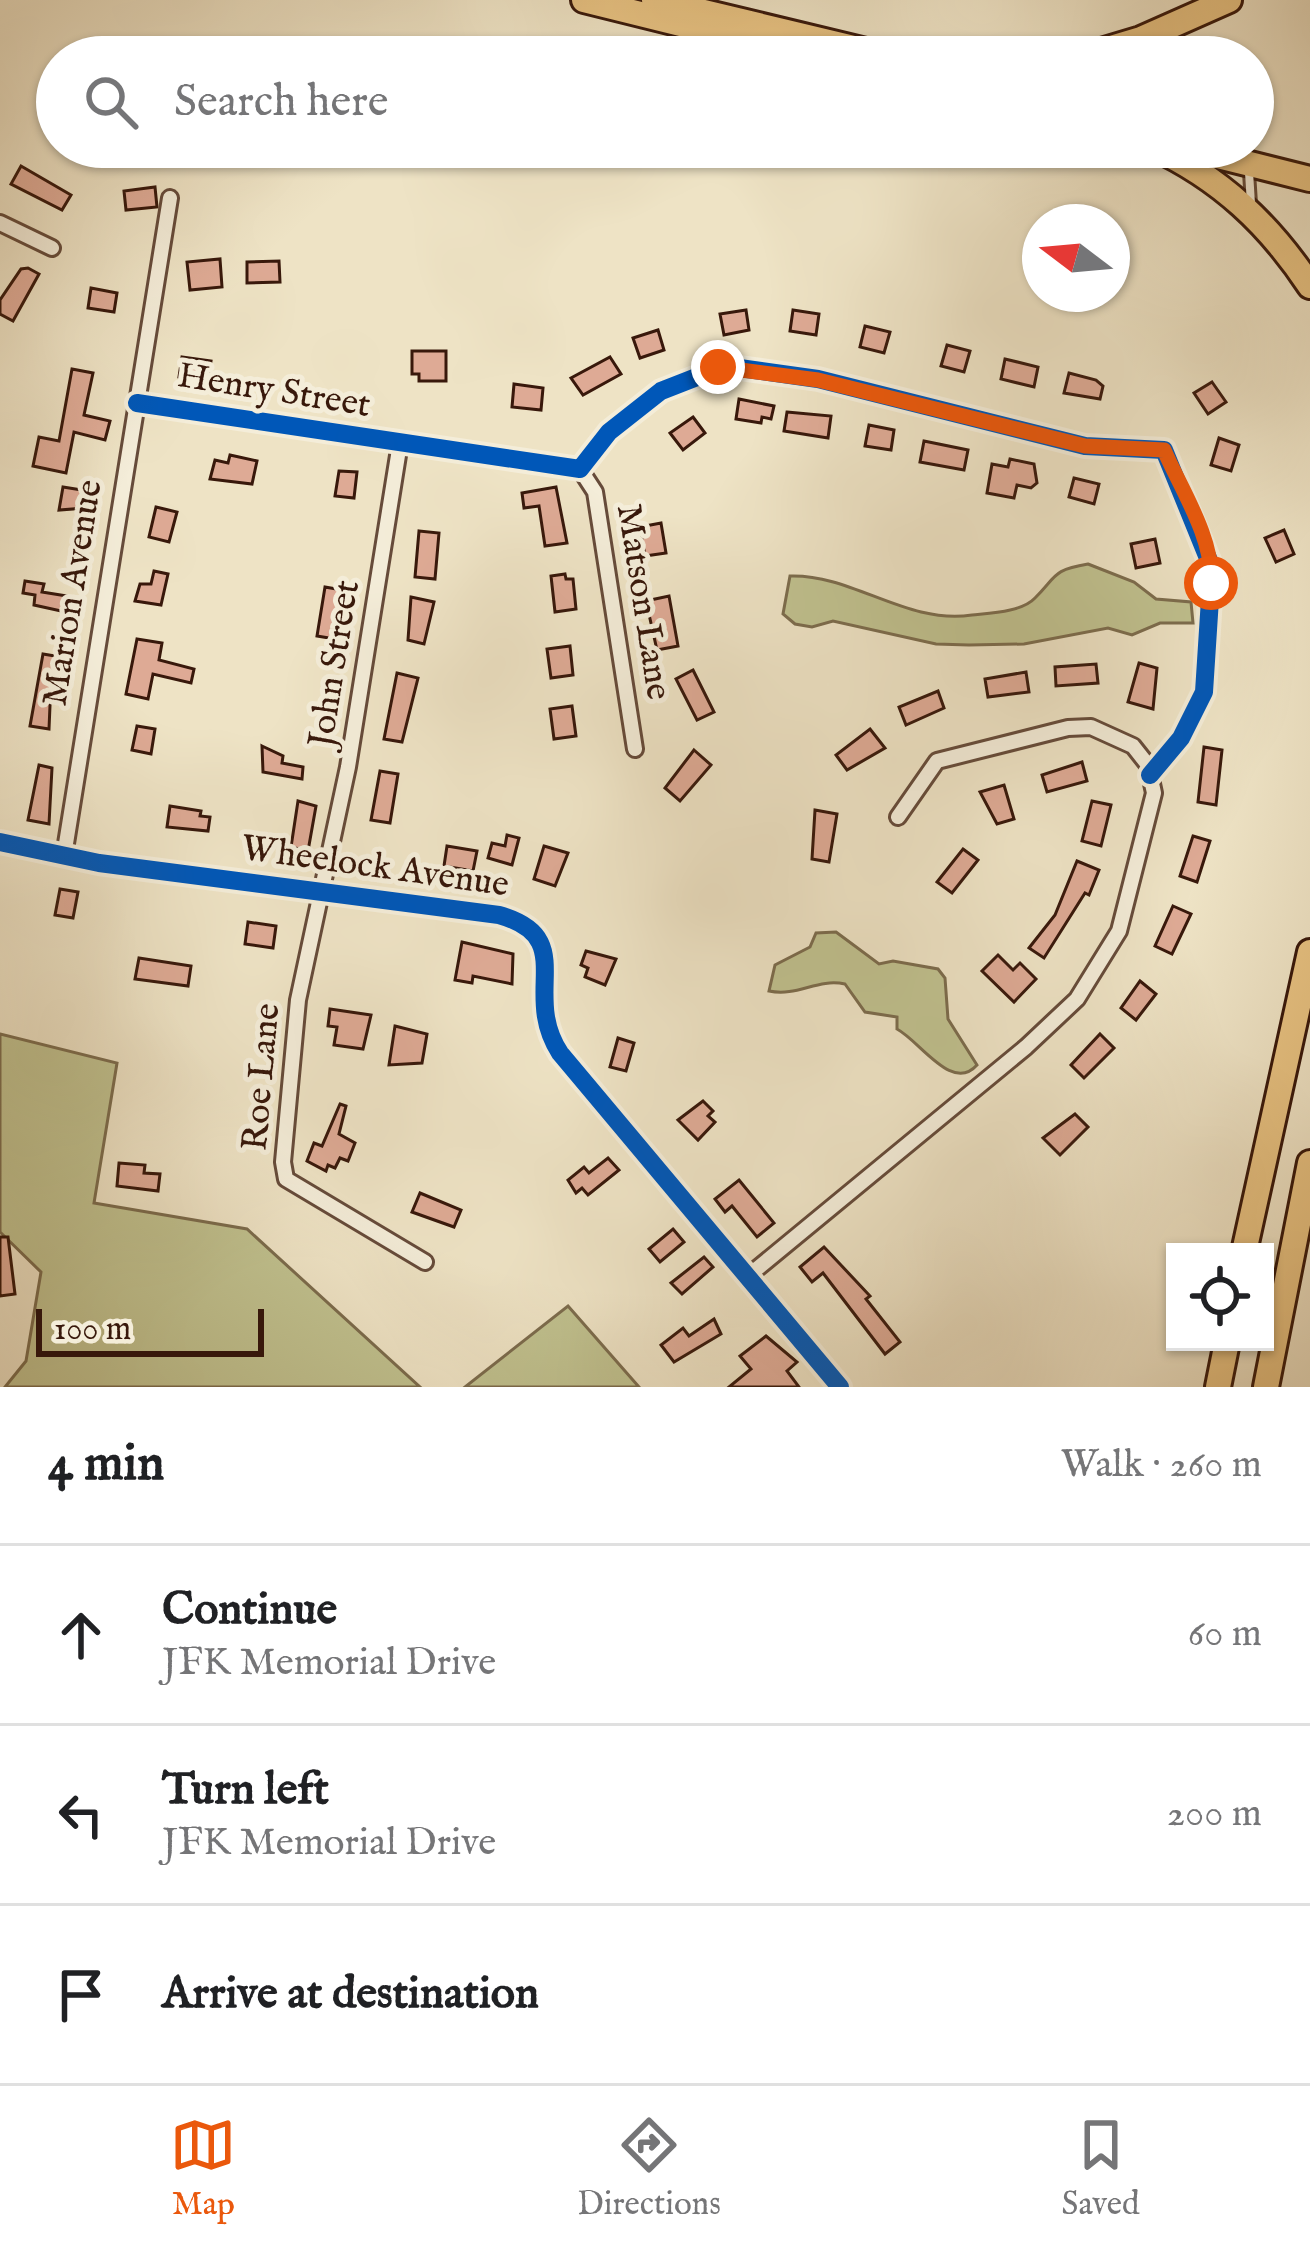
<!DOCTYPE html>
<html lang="en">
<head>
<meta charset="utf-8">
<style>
  :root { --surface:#fff; --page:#f2f2f2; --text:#202124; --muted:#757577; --line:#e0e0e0; --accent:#ea580c }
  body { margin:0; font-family:"IM FELL English",serif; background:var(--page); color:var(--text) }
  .controls { position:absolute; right:36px; bottom:36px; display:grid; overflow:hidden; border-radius:0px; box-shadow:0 3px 9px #0004 }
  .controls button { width:108px; height:108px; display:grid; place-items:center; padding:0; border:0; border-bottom:3px solid var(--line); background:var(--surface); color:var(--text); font:60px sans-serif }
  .compass { position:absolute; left:1022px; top:204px; width:108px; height:108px; border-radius:50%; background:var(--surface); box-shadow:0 3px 9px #0004; rotate:286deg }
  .scale { position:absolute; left:36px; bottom:30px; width:228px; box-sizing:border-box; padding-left:12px; border:6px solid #38180b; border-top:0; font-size:33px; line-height:42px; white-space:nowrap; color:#38180b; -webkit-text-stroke:9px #f4edd9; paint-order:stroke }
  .stop { position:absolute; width:36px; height:36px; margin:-27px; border:9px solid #ea580c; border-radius:50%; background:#fff }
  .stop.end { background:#ea580c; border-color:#fff; box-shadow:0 3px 12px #0008 }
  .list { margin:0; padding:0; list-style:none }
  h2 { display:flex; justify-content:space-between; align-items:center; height:156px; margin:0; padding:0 48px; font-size:51px }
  h2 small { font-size:39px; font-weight:400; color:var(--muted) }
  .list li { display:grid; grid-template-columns:78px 1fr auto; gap:36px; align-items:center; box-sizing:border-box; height:180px; padding:0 48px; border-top:3px solid var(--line) }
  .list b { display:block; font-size:45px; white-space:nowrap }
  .list p { margin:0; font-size:39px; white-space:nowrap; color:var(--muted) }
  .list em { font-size:39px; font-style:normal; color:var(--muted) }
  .icon { flex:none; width:66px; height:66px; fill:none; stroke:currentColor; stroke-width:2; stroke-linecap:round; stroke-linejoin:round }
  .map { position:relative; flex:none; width:1310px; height:1387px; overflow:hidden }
  .search { position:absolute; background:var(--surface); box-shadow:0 3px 9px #0004; left:36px; right:36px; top:36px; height:132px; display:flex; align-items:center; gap:30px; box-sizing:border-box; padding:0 42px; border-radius:66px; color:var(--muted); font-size:45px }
  .sheet { height:696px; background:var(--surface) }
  nav { display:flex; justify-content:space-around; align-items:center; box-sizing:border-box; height:168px; border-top:3px solid var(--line); background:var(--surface); font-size:33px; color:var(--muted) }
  nav a { display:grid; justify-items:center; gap:6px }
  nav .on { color:var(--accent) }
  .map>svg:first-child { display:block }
</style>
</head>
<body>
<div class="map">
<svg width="1310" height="1387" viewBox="0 0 1310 1387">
  <rect width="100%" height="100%" fill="#eee3c5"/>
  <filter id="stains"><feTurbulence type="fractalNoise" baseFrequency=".00167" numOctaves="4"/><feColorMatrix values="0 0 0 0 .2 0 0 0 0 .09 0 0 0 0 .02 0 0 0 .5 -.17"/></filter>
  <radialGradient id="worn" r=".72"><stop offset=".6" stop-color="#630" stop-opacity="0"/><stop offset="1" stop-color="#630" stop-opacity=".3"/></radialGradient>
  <!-- green -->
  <g fill="#c0c18f" stroke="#7c6c4d" stroke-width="3">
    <path d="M1088 564 1134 582 1156 599 1191 602 1193 623H1160L1132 635 1108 628 1024 644 969 645 936 644 833 621 812 627 795 624 783 614 790 576C853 574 906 625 972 615 990 613 1022 612 1035 598 1057 576 1052 570 1088 564Z"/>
    <path d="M836 932 879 964 893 961 938 969 945 978 948 1019 977 1065C952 1093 921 1042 897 1029V1017L865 1012 845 984C817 978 798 997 769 991L775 965 810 947 816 933Z"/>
    <polygon points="0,1034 117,1063 94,1203 247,1229 420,1387 5,1387 26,1361 41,1272 0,1232"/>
    <polygon points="568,1306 639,1387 465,1387"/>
  </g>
  <!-- building -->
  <g fill="#deaa95" stroke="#38180b" stroke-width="3">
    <polygon points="21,166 71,195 62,210 11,184"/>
    <polygon points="155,187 157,207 126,210 124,191"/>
    <polygon points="220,259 222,287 190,290 187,262"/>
    <polygon points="279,261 280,282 247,283 247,262"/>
    <polygon points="28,268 39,274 13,321 0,314 0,300 21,269"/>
    <polygon points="91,288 117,293 114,312 88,308"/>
    <polygon points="746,310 749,330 724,335 720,314"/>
    <polygon points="793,310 819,314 816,335 790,331"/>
    <polygon points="865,326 890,332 884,353 860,347"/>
    <polygon points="658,330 664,350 640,358 633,338"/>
    <polygon points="947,345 970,351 964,372 941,366"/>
    <polygon points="412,351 446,351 446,381 419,381 419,374 412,374"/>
    <polygon points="182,357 211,361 208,381 179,377"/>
    <polygon points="610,357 621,374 583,395 571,378"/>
    <polygon points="1005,359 1038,367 1034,387 1001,379"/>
    <polygon points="72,369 93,373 84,415 110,421 105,440 74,432 66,473 33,466 39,437 59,441"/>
    <polygon points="1069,373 1096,380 1103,386 1100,399 1064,393"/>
    <polygon points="1212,382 1226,402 1208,414 1194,393"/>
    <polygon points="514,384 543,388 541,410 512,407"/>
    <polygon points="739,399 774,406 771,419 762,417 761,423 736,419"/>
    <polygon points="787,412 831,416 828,438 784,431"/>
    <polygon points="693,417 705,433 683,450 670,433"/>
    <polygon points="869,425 894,430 891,450 865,446"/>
    <polygon points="1219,438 1239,445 1231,471 1211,465"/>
    <polygon points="924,441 968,450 964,470 920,462"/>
    <polygon points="230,455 257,461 252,484 210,479 215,460 228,463"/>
    <polygon points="1010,459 1034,464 1037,483 1031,488 1017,485 1014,498 987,493 992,464 1008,467"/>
    <polygon points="339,471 357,472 354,498 335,496"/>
    <polygon points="1074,478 1099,484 1094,504 1069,497"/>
    <polygon points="63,487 88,491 85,508 59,510"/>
    <polygon points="556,487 567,543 545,546 539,506 524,508 522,493"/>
    <polygon points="156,507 177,512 169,542 149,537"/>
    <polygon points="661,523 666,553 645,556 640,527"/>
    <polygon points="1284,530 1294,554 1276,562 1265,538"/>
    <polygon points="419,531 439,533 435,579 415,577"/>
    <polygon points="1155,539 1160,563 1136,568 1131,544"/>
    <polygon points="154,571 168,574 161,605 135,601 140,584 151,584"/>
    <polygon points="565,574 566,579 573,579 576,609 555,612 551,576"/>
    <polygon points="25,581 44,584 42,592 73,597 70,613 34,605 35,595 23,593"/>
    <polygon points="325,587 342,590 335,639 317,636"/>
    <polygon points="669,596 678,646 657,650 646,601"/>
    <polygon points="411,597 434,602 424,644 408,640"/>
    <polygon points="137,639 162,643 159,660 194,669 191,683 153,674 148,699 126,694"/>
    <polygon points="570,646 573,675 551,678 547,649"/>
    <polygon points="43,654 61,657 60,666 66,667 63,682 51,682 49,729 30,726"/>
    <polygon points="1139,663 1157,668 1153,709 1128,702"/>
    <polygon points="1096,664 1098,683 1056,686 1055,667"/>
    <polygon points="693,670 714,712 697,720 676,679"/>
    <polygon points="1026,672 1029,692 988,697 985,679"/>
    <polygon points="397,673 418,678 402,742 384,739"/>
    <polygon points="938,691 944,708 906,725 899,707"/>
    <polygon points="572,706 576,736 554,739 550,709"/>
    <polygon points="137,726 155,729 151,754 132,750"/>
    <polygon points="870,729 885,748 847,770 836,755"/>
    <polygon points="262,746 283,756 282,763 303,767 302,779 263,772"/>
    <polygon points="1204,747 1222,750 1216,805 1198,802"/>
    <polygon points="694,750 711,765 680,801 665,788"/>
    <polygon points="1082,762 1087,781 1047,792 1042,775"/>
    <polygon points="39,765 52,768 49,824 28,820"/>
    <polygon points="380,771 398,774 390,823 371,820"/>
    <polygon points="1004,785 1014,819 997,824 980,792"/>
    <polygon points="298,801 316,806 308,851 291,847"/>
    <polygon points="1092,801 1111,805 1101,846 1082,841"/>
    <polygon points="170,806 201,811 200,816 210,817 208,831 167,827"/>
    <polygon points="815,810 837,814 829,862 812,859"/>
    <polygon points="507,835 519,838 512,865 488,858 492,843 505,846"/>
    <polygon points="1193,836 1210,841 1197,882 1180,876"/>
    <polygon points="447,846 477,851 473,871 444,866"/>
    <polygon points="544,846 568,853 555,886 534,879"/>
    <polygon points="963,849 978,860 952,893 937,882"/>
    <polygon points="1077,861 1099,870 1089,895 1085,893 1044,958 1029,948 1055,915"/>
    <polygon points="60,889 78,892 73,918 55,915"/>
    <polygon points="1173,906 1191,914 1172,954 1155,946"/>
    <polygon points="248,922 276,926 273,948 245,944"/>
    <polygon points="462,942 513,954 512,984 473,976 472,983 455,980"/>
    <polygon points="586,951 616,959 605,985 585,977 588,968 581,965"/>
    <polygon points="998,955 1013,970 1020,963 1036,979 1014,1002 982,971"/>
    <polygon points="139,958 191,966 188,986 135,979"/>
    <polygon points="1140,981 1156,994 1136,1020 1121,1008"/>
    <polygon points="330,1009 371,1015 363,1049 334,1045 337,1027 328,1026"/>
    <polygon points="395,1026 427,1034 422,1063 389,1065"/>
    <polygon points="1100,1034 1114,1048 1084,1078 1071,1065"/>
    <polygon points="618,1038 634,1043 626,1071 610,1067"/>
    <polygon points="703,1101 713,1111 708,1116 715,1122 698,1140 678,1120"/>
    <polygon points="340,1104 346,1106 339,1134 355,1143 348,1161 340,1158 335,1168 328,1165 326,1171 307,1161 314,1143 322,1146"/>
    <polygon points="1075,1114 1088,1127 1060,1155 1043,1138"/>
    <polygon points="608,1158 619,1170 588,1195 582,1188 576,1193 568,1180 584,1167 589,1173"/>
    <polygon points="119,1163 145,1165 144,1173 160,1174 158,1191 117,1186"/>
    <polygon points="739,1180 774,1223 757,1237 732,1206 725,1212 715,1199"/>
    <polygon points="420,1193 461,1210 454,1227 412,1212"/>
    <polygon points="673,1229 684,1242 660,1262 649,1249"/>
    <polygon points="0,1237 8,1237 15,1294 0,1296"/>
    <polygon points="824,1247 870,1296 866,1299 900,1342 885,1354 823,1273 812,1282 800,1267"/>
    <polygon points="704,1257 713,1267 682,1294 671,1283"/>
    <polygon points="714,1319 721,1334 674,1362 661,1345 683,1328 689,1336"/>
    <polygon points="766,1336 797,1362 787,1371 799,1387 729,1387 751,1369 740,1356"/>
  </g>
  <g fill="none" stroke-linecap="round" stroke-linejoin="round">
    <!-- service casing -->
    <g stroke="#664b3a" stroke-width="14">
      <polyline id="service" points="1249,172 1251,204"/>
    </g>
    <!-- minor casing -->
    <g stroke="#664b3a" stroke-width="20">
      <g id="minor">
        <polyline points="0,223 52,248"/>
        <polyline points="137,403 580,469 609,432 661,391 725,366 818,379 1085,446 1164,450 1212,568 1204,692 1181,738 1150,775"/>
        <polyline points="400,443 348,767 298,1000 283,1162 286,1179 425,1262"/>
        <polyline points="580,469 595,492 635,749"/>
        <polyline points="64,856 170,198"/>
        <polyline points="747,1277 1026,1047 1077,999 1119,931 1154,793 1148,765 1133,746 1091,727 1068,728 937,761 898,817"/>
      </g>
    </g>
    <!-- tertiary casing -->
    <g stroke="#664b3a" stroke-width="22">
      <path id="tertiary" d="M0 842 99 863 499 915C580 938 520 992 560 1053L840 1387"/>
    </g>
    <!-- motorway casing -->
    <g stroke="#38180b" stroke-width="30">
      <g id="motorway">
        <polyline points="584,0 814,57"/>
        <polyline points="654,0 891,57"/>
        <polyline points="1081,57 1141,39 1229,0"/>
        <path d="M1153 147C1220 178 1269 224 1310 286"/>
        <polyline points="1182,147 1310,179"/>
        <polyline points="1244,1252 1310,952"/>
        <polyline points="1218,1387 1227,1342"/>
        <polyline points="1266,1387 1310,1163"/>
      </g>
    </g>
    <!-- service -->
    <use href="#service" stroke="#f4edd9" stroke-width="8"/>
    <!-- minor -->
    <use href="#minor" stroke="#f4edd9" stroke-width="14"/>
    <!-- tertiary -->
    <use href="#tertiary" stroke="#f4edd9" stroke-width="16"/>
    <!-- motorway -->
    <use href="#motorway" stroke="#e7c282" stroke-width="24"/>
    <!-- cycleway casing -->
    <g stroke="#f4edd9" stroke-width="26">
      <g id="cycleway">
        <polyline points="137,403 580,469 609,432 661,391 725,366 818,379 1085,446 1164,450 1212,568 1204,692 1181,738 1150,775"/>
        <path d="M0 842 99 863 499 915C580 938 520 992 560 1053L840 1387"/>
      </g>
    </g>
    <!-- cycleway -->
    <use href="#cycleway" stroke="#0057b8" stroke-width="18"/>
  </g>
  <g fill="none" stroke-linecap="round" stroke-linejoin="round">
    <!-- route -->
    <path stroke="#ea580c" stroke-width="15" d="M718 367 818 380 1085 446 1164 450C1181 489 1214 539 1211 583"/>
  </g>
  <g text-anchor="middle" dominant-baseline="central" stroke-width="10" stroke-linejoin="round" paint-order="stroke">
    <!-- street labels -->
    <g font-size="36" fill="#38180b" stroke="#f4edd9">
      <text transform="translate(274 391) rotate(9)">Henry Street</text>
      <text transform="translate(73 593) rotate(-81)">Marion Avenue</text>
      <text transform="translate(643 602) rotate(81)">Matson Lane</text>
      <text transform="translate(335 664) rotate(-81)">John Street</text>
      <text transform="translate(375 867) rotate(8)">Wheelock Avenue</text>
      <text transform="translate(262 1077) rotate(-85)">Roe Lane</text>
    </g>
  </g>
  <rect width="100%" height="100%" filter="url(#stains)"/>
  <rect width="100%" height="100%" fill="url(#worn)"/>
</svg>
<div class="controls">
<button><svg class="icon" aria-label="locate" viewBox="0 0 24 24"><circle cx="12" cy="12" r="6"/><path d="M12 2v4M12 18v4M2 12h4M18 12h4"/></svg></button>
</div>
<svg class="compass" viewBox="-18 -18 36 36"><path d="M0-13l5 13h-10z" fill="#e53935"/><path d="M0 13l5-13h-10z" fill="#757577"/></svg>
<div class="scale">100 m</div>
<div class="stop" style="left:1211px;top:583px"></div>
<div class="stop end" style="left:718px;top:367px"></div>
<div class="search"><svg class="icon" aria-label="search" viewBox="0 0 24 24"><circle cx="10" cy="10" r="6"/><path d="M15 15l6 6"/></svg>Search here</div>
</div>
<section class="sheet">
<h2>4 min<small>Walk · 260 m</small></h2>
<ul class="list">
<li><svg class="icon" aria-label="ahead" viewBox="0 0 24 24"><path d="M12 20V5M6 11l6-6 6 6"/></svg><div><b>Continue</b><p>JFK Memorial Drive</p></div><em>60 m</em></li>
<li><svg class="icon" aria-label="left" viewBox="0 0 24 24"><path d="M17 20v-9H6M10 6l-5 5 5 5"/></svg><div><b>Turn left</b><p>JFK Memorial Drive</p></div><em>200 m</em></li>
<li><svg class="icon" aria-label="arrive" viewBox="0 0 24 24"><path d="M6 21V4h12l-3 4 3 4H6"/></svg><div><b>Arrive at destination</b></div></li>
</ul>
</section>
<nav>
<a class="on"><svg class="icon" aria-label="map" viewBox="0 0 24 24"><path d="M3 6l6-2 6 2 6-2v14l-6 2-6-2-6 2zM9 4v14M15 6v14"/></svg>Map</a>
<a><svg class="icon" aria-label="directions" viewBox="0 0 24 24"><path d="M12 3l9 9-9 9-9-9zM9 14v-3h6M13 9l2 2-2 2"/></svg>Directions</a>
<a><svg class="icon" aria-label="saved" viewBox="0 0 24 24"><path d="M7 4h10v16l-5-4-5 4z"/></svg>Saved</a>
</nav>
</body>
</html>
